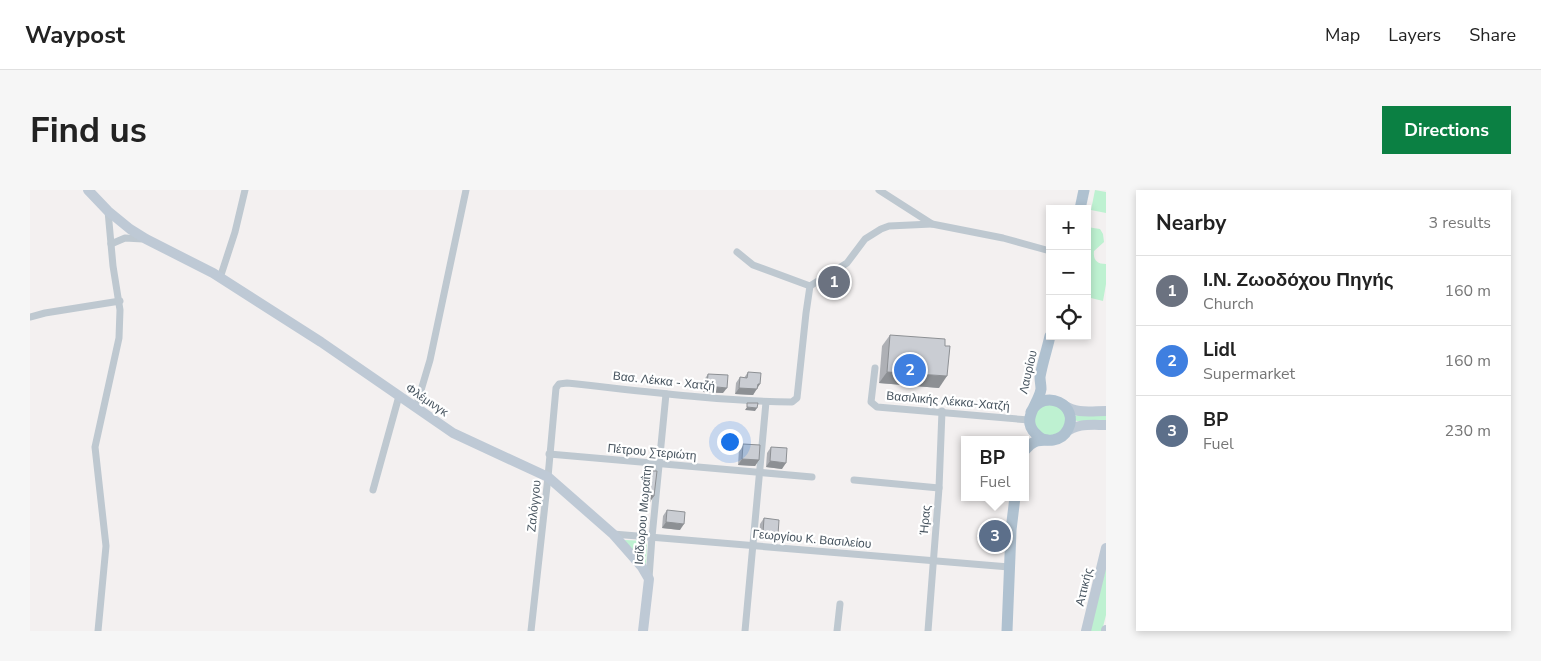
<!DOCTYPE html>
<html lang="en">
<head>
<meta charset="utf-8">
<style>
  :root { --surface:#fff; --page:#f6f6f6; --text:#222; --muted:#767676; --line:#e0e0e0; --accent:#0b8043 }
  body { margin:0; font-family:"Nunito Sans",sans-serif; background:var(--page); color:var(--text) }
  .controls { position:absolute; right:15px; top:15px; display:grid; overflow:hidden; border-radius:0px; box-shadow:0 2px 8px #0003 }
  .controls button { width:45px; height:45px; display:grid; place-items:center; padding:0; border:0; border-bottom:1px solid var(--line); background:var(--surface); color:var(--text); font:25px sans-serif }
  .you { position:absolute; left:699px; top:251px; width:18px; height:18px; margin:-12px; border:4px solid #fff; border-radius:50%; background:#1a73e8; box-shadow:0 0 0 8px #1a73e833 }
  .badge { display:grid; place-items:center; width:32px; height:32px; border-radius:50%; background:var(--accent); color:#fff; font-size:16px; font-weight:700 }
  .pin { position:absolute; translate:-50% -50%; border:2px solid #fff; box-shadow:0 1px 5px #0006 }
  .popup { position:absolute; left:931px; top:246px; width:68px; height:65px; box-sizing:border-box; display:grid; place-content:center; border-radius:0px; background:var(--surface); filter:drop-shadow(0 1px 4px #0005); font-size:16px; white-space:nowrap; color:var(--muted) }
  .popup b { font-size:19px; color:var(--text) }
  .popup::after { content:''; position:absolute; left:50%; top:100%; margin-left:-10px; border:10px solid transparent; border-top-color:var(--surface) }
  .list { margin:0; padding:0; list-style:none }
  h2 { display:flex; justify-content:space-between; align-items:center; height:65px; margin:0; padding:0 20px; font-size:21px }
  h2 small { font-size:16px; font-weight:400; color:var(--muted) }
  .list li { display:grid; grid-template-columns:32px 1fr auto; gap:15px; align-items:center; box-sizing:border-box; height:70px; padding:0 20px; border-top:1px solid var(--line) }
  .list b { display:block; font-size:19px; white-space:nowrap }
  .list p { margin:0; font-size:16px; white-space:nowrap; color:var(--muted) }
  .list em { font-size:16px; font-style:normal; color:var(--muted) }
  .icon { flex:none; width:28px; height:28px; fill:none; stroke:currentColor; stroke-width:2; stroke-linecap:round; stroke-linejoin:round }
  .map { position:relative; flex:none; width:1076px; height:441px; overflow:hidden; border-radius:0px }
  header { display:flex; align-items:center; gap:30px; box-sizing:border-box; height:70px; padding:0 25px; background:var(--surface); border-bottom:1px solid var(--line) }
  header strong { font-size:24px }
  nav { display:flex; gap:28px; margin-inline-start:auto; font-size:18px }
  .intro { display:flex; align-items:center; justify-content:space-between; box-sizing:border-box; height:120px; padding:0 30px }
  h1 { margin:0; font-size:35px }
  .button { padding:12px 22px; border-radius:0px; background:var(--accent); color:#fff; font-size:18px; font-weight:700 }
  main { display:flex; gap:30px; padding:0 30px }
  aside { flex:1; background:var(--surface); border-radius:0px; box-shadow:0 2px 8px #0003 }
  .map>svg:first-child { display:block }
</style>
</head>
<body>
<header>
<strong>Waypost</strong>
<nav><a>Map</a><a>Layers</a><a>Share</a></nav>
</header>
<div class="intro"><h1>Find us</h1><a class="button">Directions</a></div>
<main>
<div class="map">
<svg width="1076" height="441" viewBox="0 0 1076 441">
  <rect width="100%" height="100%" fill="#f3f0f0"/>
  <!-- green -->
  <g fill="#bef1d1">
    <polygon points="1065,0 1076,2 1076,23 1061,20"/>
    <path d="M1057 37 1070 39 1073 44 1074 52 1064 61C1063 70 1067 74 1076 74V94L1073 111 1057 107Z"/>
    <polygon points="1014,214 1030,216 1036,226 1035,236 1027,244 1016,246 1007,240 1003,226"/>
    <polygon points="1047,225 1076,226 1076,232 1047,231 1045,230 1045,226"/>
    <polygon points="594,350 617,351 616,377"/>
    <polygon points="1076,377 1076,425 1072,441 1060,441"/>
  </g>
  <g fill="none" stroke-linecap="round" stroke-linejoin="round">
    <!-- street -->
    <g stroke="#bec8d0" stroke-width="7">
      <polyline points="849,0 902,34 973,48 1020,61"/>
      <polyline points="81,54 95,48 113,49"/>
      <polyline points="707,62 723,75 780,96"/>
      <polyline points="190,88 205,42 215,0"/>
      <polyline points="0,127 15,123 90,111"/>
      <polyline points="845,178 841,212 847,217 999,230"/>
      <polyline points="386,217 400,170 436,0"/>
      <polyline points="519,264 782,287"/>
      <polyline points="824,290 909,298"/>
      <polyline points="343,300 369,206"/>
      <polyline points="583,344 979,377"/>
      <polyline points="619,388 622,347 636,204"/>
      <polyline points="68,441 76,356 65,257 89,148 90,120 83,76 78,21"/>
      <path d="M501 441 518 287 526 198 529 194 537 193C612 201 687 211 762 212L767 208 776 123 780 96 817 73 835 49 851 39 859 36 902 34"/>
      <polyline points="715,441 736,212"/>
      <polyline points="807,441 810,414"/>
      <polyline points="898,441 909,298 912,221"/>
    </g>
    <!-- secondary -->
    <g stroke="#bec9d5" stroke-width="10">
      <polyline points="58,0 78,21 100,39 116,49 183,83 291,152 423,243 518,287 583,344 612,377 619,389 613,441"/>
      <path d="M1034 215C1046 224 1061 221 1076 221"/>
      <path d="M1035 243C1047 233 1060 235 1076 235"/>
      <polyline points="1056,441 1076,358"/>
      <polyline points="1076,441 1076,440"/>
    </g>
    <!-- primary -->
    <g stroke="#afc1d0" stroke-width="11">
      <polyline points="1050,19 1054,0"/>
      <path d="M1001 222C1014 197 1050 215 1038 239 1035 245 1029 249 1023 250 1017 251 1010 249 1006 244 990 229 1009 214 1011 199 1011 195 1010 191 1010 187 1012 174 1017 160 1020 146"/>
      <path d="M995 260C1001 252 1007 250 1017 250"/>
      <polyline points="977,441 981,340 985,307"/>
    </g>
  </g>
  <!-- wall -->
  <g fill="#aeb0b5">
    <polygon points="802,85 813,92 809,98 797,95 798,91"/>
    <polygon points="860,145 909,198 849,193 852,156"/>
    <polygon points="718,182 727,198 723,205 705,204 706,193 710,187 714,188"/>
    <polygon points="678,184 693,203 673,202 674,190"/>
    <polygon points="713,254 729,270 725,276 708,275 709,259"/>
    <polygon points="741,257 752,279 736,277 737,263"/>
    <polygon points="621,281 620,312 615,311 617,286"/>
    <polygon points="637,320 650,340 632,338 633,326"/>
    <polygon points="734,328 744,351 729,349 730,334"/>
    <polygon points="950,337 966,349 947,348 948,340"/>
  </g>
  <!-- shaded-wall -->
  <g fill="#8d9094">
    <polygon points="801,89 813,92 809,98 797,95"/>
    <polygon points="857,182 917,186 909,198 849,193"/>
    <polygon points="728,194 730,194 723,205 705,204 709,198"/>
    <polygon points="677,196 697,198 693,203 673,202"/>
    <polygon points="717,217 727,218 725,221 715,220"/>
    <polygon points="712,269 729,270 725,276 708,275"/>
    <polygon points="740,271 756,273 752,279 736,277"/>
    <polygon points="619,305 624,306 620,312 615,311"/>
    <polygon points="636,332 654,334 650,340 632,338"/>
    <polygon points="733,343 748,345 744,351 729,349"/>
    <polygon points="949,346 969,346 966,349 947,348"/>
  </g>
  <!-- building -->
  <g fill="#cacdd3" stroke="#8d9094">
    <polygon points="807,82 815,84 813,92 801,89 802,85"/>
    <polygon points="860,145 915,149 915,156 920,156 917,186 857,182"/>
    <polygon points="718,182 731,183 730,194 728,194 727,199 709,198 710,187 717,188"/>
    <polygon points="678,184 698,185 697,198 677,196"/>
    <polygon points="717,213 728,213 727,218 717,217"/>
    <polygon points="713,254 730,255 729,270 712,269"/>
    <polygon points="741,257 757,258 756,273 740,271"/>
    <polygon points="621,281 627,281 624,306 619,305"/>
    <polygon points="637,320 655,322 654,334 636,332"/>
    <polygon points="734,328 749,330 748,345 733,343"/>
    <polygon points="950,337 969,338 969,346 949,346"/>
  </g>
  <g text-anchor="middle" dominant-baseline="central" stroke-width="4.5" stroke-linejoin="round" paint-order="stroke">
    <!-- street labels -->
    <g font-size="12" fill="#47545f" stroke="#fff">
      <text transform="translate(998 182) rotate(-77)">Λαυρίου</text>
      <text transform="translate(634 191) rotate(6)">Βασ. Λέκκα - Χατζή</text>
      <text transform="translate(397 210) rotate(34)">Φλέμινγκ</text>
      <text transform="translate(918 211) rotate(5)">Βασιλικής Λέκκα-Χατζή</text>
      <text transform="translate(622 262) rotate(5)">Πέτρου Στεριώτη</text>
      <text transform="translate(504 316) rotate(-84)">Ζαλόγγου</text>
      <text transform="translate(613 325) rotate(-85)">Ισίδωρου Μωραΐτη</text>
      <text transform="translate(895 330) rotate(-85)">Ήρας</text>
      <text transform="translate(782 349) rotate(5)">Γεωργίου Κ. Βασιλείου</text>
      <text transform="translate(1054 397) rotate(-76)">Αττικής</text>
    </g>
  </g>
</svg>
<div class="controls">
<button>+</button>
<button>−</button>
<button><svg class="icon" aria-label="locate" viewBox="0 0 24 24"><circle cx="12" cy="12" r="6"/><path d="M12 2v4M12 18v4M2 12h4M18 12h4"/></svg></button>
</div>
<div class="you"></div>
<div class="pin badge" style="left:804px;top:92px;background:#6b7280">1</div>
<div class="pin badge" style="left:880px;top:180px;background:#3f7fe0">2</div>
<div class="pin badge" style="left:965px;top:346px;background:#5c6f8a">3</div>
<div class="popup"><b>BP</b>Fuel</div>
</div>
<aside>
<h2>Nearby<small>3 results</small></h2>
<ul class="list">
<li><span class="badge" style="background:#6b7280">1</span><div><b>Ι.Ν. Ζωοδόχου Πηγής</b><p>Church</p></div><em>160 m</em></li>
<li><span class="badge" style="background:#3f7fe0">2</span><div><b>Lidl</b><p>Supermarket</p></div><em>160 m</em></li>
<li><span class="badge" style="background:#5c6f8a">3</span><div><b>BP</b><p>Fuel</p></div><em>230 m</em></li>
</ul>
</aside>
</main>
</body>
</html>
